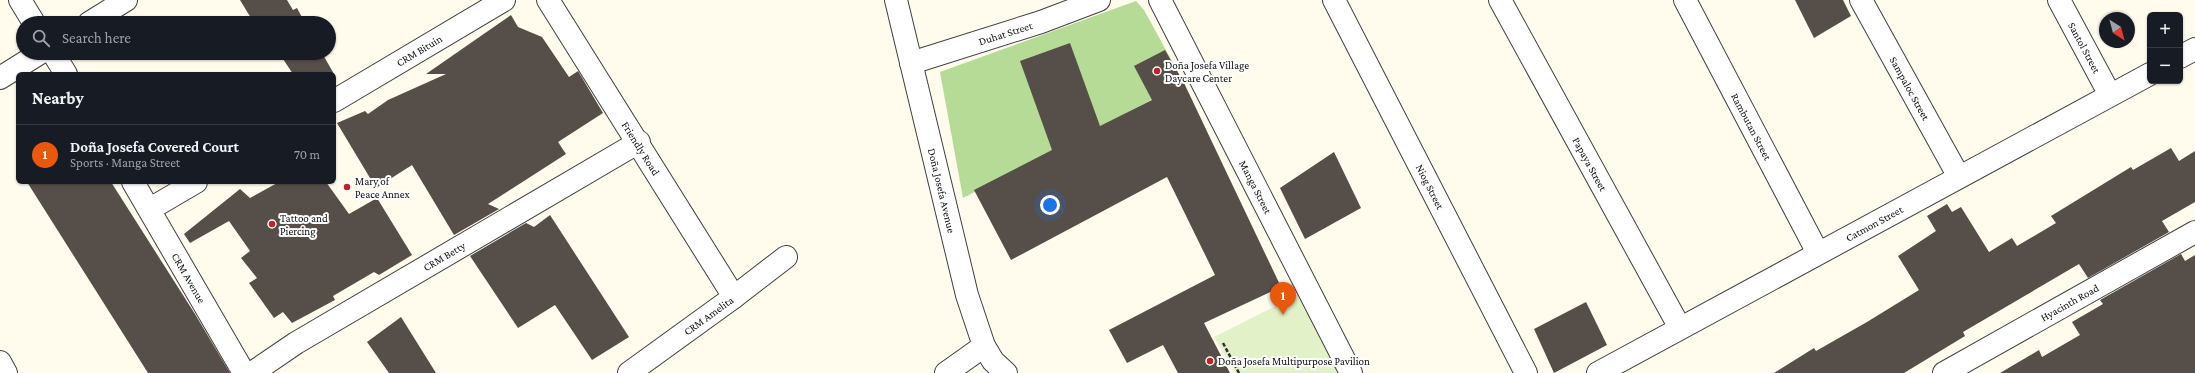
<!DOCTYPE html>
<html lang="en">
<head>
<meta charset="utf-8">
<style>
  :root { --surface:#171b24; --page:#20242c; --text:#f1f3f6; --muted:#9ea1a6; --line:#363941; --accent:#ea580c }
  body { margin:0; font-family:"Crimson Pro",serif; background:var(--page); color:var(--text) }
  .controls { position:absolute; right:12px; top:12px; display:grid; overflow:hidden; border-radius:6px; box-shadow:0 1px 3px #0004 }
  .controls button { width:36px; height:36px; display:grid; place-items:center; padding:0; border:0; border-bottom:1px solid var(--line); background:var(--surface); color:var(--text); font:20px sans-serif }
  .compass { position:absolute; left:2099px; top:12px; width:36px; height:36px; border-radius:50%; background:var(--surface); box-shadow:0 1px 3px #0004; rotate:144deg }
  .you { position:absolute; left:1050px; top:205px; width:14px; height:14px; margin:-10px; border:3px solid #fff; border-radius:50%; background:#1a73e8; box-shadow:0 0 0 6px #1a73e833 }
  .badge { display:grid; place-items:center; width:26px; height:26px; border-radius:50%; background:var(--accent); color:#fff; font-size:13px; font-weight:700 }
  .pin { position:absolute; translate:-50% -33px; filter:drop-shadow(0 1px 2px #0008) }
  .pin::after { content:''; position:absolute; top:21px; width:14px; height:12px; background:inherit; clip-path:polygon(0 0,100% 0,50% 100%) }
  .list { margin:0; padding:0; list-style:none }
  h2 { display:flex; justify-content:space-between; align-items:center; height:52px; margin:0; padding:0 16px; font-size:17px }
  h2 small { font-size:13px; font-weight:400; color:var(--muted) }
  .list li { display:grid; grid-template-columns:26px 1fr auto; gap:12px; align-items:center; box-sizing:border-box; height:60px; padding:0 16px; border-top:1px solid var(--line) }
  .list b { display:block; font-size:15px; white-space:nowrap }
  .list p { margin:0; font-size:13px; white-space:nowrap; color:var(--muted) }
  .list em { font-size:13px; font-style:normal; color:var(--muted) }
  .icon { flex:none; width:22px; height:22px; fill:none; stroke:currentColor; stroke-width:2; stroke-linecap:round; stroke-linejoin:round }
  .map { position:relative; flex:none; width:2195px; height:373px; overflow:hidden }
  .search { position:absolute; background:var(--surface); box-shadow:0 1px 3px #0004; left:16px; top:16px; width:320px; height:44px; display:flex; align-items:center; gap:10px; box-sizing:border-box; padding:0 14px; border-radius:22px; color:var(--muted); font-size:15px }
  .panel { position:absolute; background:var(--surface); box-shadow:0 1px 3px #0004; left:16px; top:72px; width:320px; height:112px; border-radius:6px }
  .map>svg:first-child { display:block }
</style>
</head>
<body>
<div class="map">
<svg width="2195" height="373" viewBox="0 0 2195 373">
  <rect width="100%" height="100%" fill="#fffbed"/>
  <!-- forest -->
  <polygon fill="#b5db96" points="1136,1 1144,10 1184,83 963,198 940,72"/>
  <!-- pitch -->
  <polygon fill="#e3f1c9" points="1299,294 1340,373 1236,373 1214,337"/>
  <!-- building -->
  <g fill="#564e49">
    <polygon points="240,0 287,0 293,10 297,8 305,23 254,23"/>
    <polygon points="1795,0 1843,0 1851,16 1814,38"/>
    <polygon points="511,15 518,27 542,37 569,77 578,71 603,113 558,142 566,154 488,204 499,209 454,235 412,165 376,188 337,123 365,111 368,114 388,100 446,74 426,74"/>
    <polygon points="1070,43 1100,126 1152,100 1134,66 1165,50 1184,83 1281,287 1204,323 1230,373 1178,373 1163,345 1127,363 1109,330 1215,275 1167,177 1011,260 974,190 1052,150 1020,61"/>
    <polygon points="279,53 322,53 334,74 293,74"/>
    <polygon points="2171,148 2179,161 2195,151 2195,202 2162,221 2169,232 2088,278 2079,264 1963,332 1965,336 1904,373 1774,373 1814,348 1816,351 1867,322 1919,290 1898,256 1936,231 1927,216 1947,204 1952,212 1961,207 1989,252 2012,238 2017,246 2056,223 2051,216 2131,167 2133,170"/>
    <polygon points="1334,152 1361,208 1305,239 1280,188"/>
    <polygon points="27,182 111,182 195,314 230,373 148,373"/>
    <polygon points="279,182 326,182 349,214 377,198 412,255 379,275 374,272 362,279 333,296 335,300 292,323 283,312 274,318 249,283 257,278 241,258 250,251 229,221 190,243 184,234 240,189 250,198"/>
    <polygon points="550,215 629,337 592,360 555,305 518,328 470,256 526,223 534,227"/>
    <polygon points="2181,254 2185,261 2195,255 2195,373 2000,373 2039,350 2042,357 2080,335 2072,322 2103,304 2100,300"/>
    <polygon points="1586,302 1607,345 1554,373 1534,329"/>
    <polygon points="401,317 436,373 389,373 367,342"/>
  </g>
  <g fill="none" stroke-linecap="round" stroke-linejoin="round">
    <!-- minor casing -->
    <g stroke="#404040" stroke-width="24">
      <g id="minor">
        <path id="s1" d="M548 0 734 297"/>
        <path id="s2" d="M1160 0 1351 373"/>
        <path id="s3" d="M1334 0 1526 373"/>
        <path id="s4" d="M1500 0 1680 328"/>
        <path id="s5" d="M1685 0 1818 253"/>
        <path id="s6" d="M1861 0 1959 177"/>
        <path id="s7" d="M2059 0 2110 95"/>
        <polyline points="89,23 126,0"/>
        <polyline points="2180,57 2195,49"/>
        <path id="s8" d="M911 63 1041 22 1099 0"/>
        <polyline points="0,78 40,53"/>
        <path id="s9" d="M334 101 504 0"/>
        <polyline points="150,209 196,182"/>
        <polyline points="0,362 6,373"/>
        <path id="s10" d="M252 373 296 343 639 142"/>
        <path id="s11" d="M629 373 734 297 786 257"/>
        <polyline points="946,373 984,346"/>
        <path id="s12" d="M1598 373 2150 74"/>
        <path id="s13" d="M1944 373 2195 232"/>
      </g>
    </g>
    <!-- tertiary casing -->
    <g stroke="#404040" stroke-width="24">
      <g id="tertiary">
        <polyline points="20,0 34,23"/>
        <path id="s14" d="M896 0 967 295 984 346 993 361 1006 373"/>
        <polyline points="53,53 66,74"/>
        <path id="s15" d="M133 182 244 373"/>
      </g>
    </g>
    <!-- path -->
    <polyline stroke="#2f2f2f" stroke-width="2.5" stroke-dasharray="4 2" stroke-linecap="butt" points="1223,343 1239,373"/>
    <!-- minor -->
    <use href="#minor" stroke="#fff" stroke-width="22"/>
    <!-- tertiary -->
    <use href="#tertiary" stroke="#fff" stroke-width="22"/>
  </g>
  <!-- markers -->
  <g fill="#bf232c" stroke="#fff" stroke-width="1.5">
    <circle cx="1157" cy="71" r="4"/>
    <circle cx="347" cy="187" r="4"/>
    <circle cx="272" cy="224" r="4"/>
    <circle cx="1210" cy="361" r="4"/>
  </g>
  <g text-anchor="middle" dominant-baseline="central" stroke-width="4" stroke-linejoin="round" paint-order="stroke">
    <!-- street labels -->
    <g font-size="11" fill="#0d0d0d" stroke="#fff">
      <text stroke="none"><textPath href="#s8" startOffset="99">Duhat Street</textPath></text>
      <text stroke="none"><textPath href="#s7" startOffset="54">Santol Street</textPath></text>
      <text stroke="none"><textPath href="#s9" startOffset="99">CRM Bituin</textPath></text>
      <text stroke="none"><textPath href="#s6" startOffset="101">Sampaloc Street</textPath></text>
      <text stroke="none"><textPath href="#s5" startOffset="143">Rambutan Street</textPath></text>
      <text stroke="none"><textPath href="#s1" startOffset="175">Friendly Road</textPath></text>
      <text stroke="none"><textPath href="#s4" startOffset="187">Papaya Street</textPath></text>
      <text stroke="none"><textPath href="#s3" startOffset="210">Niog Street</textPath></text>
      <text stroke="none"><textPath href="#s2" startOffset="210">Manga Street</textPath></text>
      <text stroke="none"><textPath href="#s14" startOffset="196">Doña Josefa Avenue</textPath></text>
      <text stroke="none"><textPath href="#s12" startOffset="314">Catmon Street</textPath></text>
      <text stroke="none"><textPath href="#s10" startOffset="225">CRM Betty</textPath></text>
      <text stroke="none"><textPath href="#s15" startOffset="111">CRM Avenue</textPath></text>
      <text stroke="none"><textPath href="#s13" startOffset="144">Hyacinth Road</textPath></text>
      <text stroke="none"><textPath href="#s11" startOffset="98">CRM Amelita</textPath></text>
    </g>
    <!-- poi labels -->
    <g font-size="11" fill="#0d0d0d" stroke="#fff" text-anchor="start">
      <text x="1165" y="65">Doña Josefa Village<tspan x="1165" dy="13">Daycare Center</tspan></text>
      <text x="355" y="181">Mary of<tspan x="355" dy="13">Peace Annex</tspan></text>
      <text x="280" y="218">Tattoo and<tspan x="280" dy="13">Piercing</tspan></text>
      <text x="1218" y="361">Doña Josefa Multipurpose Pavilion</text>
    </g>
  </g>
</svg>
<div class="controls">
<button>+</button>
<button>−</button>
</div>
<svg class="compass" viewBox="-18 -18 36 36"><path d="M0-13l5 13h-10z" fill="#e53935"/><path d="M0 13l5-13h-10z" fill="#9ea1a6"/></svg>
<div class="you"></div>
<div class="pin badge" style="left:1283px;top:315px">1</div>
<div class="search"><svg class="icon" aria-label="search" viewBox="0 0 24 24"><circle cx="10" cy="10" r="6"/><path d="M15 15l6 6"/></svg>Search here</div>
<section class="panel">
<h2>Nearby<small></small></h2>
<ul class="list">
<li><span class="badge">1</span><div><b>Doña Josefa Covered Court</b><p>Sports · Manga Street</p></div><em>70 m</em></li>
</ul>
</section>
</div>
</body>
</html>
